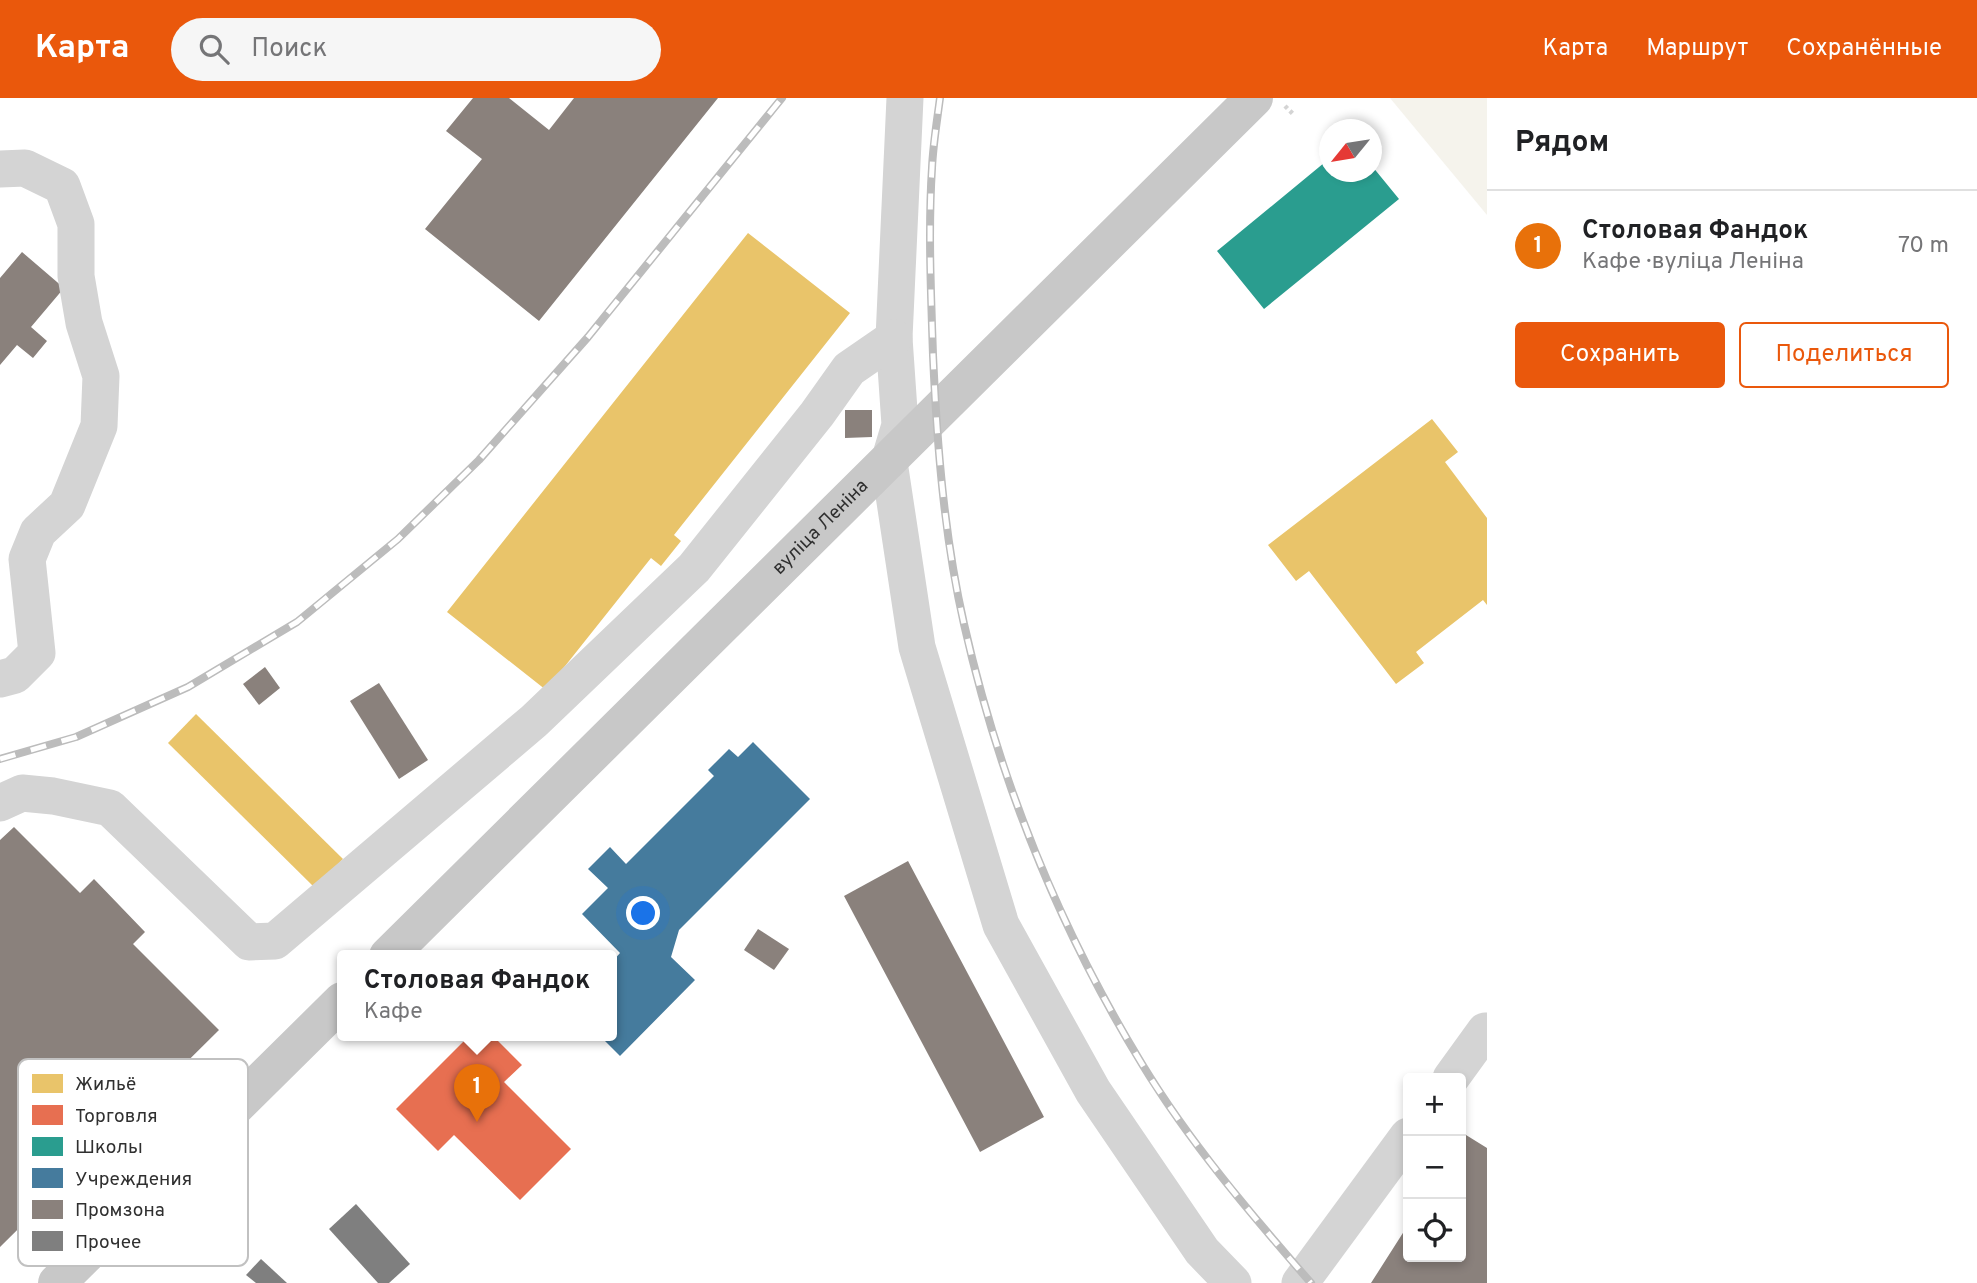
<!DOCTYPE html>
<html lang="ru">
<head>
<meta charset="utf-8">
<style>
  :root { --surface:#fff; --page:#f6f6f6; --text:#202124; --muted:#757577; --line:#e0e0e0; --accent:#ea580c }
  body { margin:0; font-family:Overpass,sans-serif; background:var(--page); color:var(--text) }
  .controls { position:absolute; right:21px; bottom:21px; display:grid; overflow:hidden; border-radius:7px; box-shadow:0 4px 10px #0003 }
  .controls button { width:63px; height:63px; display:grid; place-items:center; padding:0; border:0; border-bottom:2px solid var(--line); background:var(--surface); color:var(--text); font:35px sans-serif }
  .compass { position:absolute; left:1319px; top:21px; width:63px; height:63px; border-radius:50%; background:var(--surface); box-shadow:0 4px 10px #0003; rotate:240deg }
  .you { position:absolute; left:644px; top:816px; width:24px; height:24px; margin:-18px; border:5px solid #fff; border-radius:50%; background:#1a73e8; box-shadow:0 0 0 10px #1a73e833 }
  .badge { display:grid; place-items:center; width:46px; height:46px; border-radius:50%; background:var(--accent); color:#fff; font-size:23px; font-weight:700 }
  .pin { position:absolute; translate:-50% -58px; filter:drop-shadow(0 2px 4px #0008) }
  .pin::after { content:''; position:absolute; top:37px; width:24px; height:21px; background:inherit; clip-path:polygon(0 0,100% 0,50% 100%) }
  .popup { position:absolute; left:337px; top:852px; width:280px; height:91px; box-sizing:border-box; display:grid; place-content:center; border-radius:7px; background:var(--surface); filter:drop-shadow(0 2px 5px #0005); font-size:23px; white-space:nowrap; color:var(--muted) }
  .popup b { font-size:26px; color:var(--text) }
  .popup::after { content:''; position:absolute; left:50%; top:100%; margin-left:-14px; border:14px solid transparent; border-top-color:var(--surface) }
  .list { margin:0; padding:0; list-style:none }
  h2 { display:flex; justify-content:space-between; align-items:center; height:91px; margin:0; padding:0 28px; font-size:30px }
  h2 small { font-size:23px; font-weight:400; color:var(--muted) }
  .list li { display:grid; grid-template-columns:46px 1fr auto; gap:21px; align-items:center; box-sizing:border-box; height:112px; padding:0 28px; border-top:2px solid var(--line) }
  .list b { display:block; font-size:26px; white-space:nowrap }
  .list p { margin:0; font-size:23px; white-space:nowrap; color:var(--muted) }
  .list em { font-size:23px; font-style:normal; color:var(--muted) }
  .actions { display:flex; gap:14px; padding:21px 28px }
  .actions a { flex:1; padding:16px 0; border:2px solid var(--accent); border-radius:7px; text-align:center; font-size:24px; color:var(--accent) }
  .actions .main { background:var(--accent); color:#fff }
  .icon { flex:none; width:38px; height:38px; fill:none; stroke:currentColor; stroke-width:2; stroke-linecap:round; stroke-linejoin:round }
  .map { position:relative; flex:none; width:1487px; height:1185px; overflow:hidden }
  header { display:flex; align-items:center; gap:42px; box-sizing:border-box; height:98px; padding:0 35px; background:var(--accent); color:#fff }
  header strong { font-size:33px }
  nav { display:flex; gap:38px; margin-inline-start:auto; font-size:24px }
  .search { width:490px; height:63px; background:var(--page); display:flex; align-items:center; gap:18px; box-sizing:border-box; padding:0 24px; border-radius:38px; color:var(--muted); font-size:26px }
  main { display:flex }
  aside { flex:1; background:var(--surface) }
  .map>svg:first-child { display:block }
</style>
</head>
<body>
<header>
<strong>Карта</strong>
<div class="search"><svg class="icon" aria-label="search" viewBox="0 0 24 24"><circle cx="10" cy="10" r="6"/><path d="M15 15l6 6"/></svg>Поиск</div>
<nav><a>Карта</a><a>Маршрут</a><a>Сохранённые</a></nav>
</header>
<main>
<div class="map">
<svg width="1487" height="1185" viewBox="0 0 1487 1185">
  <rect width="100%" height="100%" fill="#fff"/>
  <!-- green -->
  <polygon fill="#f5f3ec" points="1390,0 1487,0 1487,117"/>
  <!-- homes -->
  <g fill="#e9c46a">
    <polygon points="748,135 850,215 674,437 681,443 661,468 651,460 546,592 447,514"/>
    <polygon points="1432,321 1458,354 1445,364 1487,420 1487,507 1483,502 1416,554 1424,565 1396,586 1309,473 1296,483 1268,447"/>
    <polygon points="196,616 343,761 315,790 168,645"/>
  </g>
  <!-- shops -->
  <polygon fill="#e76f51" points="469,938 493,938 522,967 504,984 571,1051 520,1102 454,1037 438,1053 396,1011"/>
  <!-- schools -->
  <polygon fill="#2a9d8f" points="1330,60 1330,74 1372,74 1372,68 1399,101 1264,211 1217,153"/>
  <!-- public -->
  <polygon fill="#457b9d" points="753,644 810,701 679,832 671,859 695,882 620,958 600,938 612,938 612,864 620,855 582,816 608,790 588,771 610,749 626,766 714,678 708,672 729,651 738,659"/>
  <!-- industry -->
  <g fill="#8a817c">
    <polygon points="473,0 509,0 549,32 574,0 718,0 539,223 425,131 482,61 446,33"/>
    <polygon points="22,154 64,190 31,229 47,243 33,260 17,247 0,267 0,180"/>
    <polygon points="845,312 872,312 872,339 845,340"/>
    <polygon points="265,569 280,590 259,607 243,586"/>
    <polygon points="379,585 428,662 399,681 350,603"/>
    <polygon points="14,729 80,795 94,781 145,834 133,846 219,932 0,1149 0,742"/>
    <polygon points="908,763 1044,1019 980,1054 844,798"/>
    <polygon points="758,831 789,851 774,872 744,852"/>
    <polygon points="1466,1037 1487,1050 1487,1185 1371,1185 1408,1127 1408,1159 1461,1159 1461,1045"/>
  </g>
  <!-- building -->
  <g fill="#7f7f7f">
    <polygon points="356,1106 410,1166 389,1185 378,1185 329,1131"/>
    <polygon points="261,1161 287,1185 256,1185 246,1177"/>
  </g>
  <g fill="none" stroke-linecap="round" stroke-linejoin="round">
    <!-- path -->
    <polyline stroke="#d4d4d4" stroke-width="4.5" stroke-dasharray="3.5 3.5" stroke-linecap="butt" points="1285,8 1294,17"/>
    <!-- minor -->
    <g stroke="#d4d4d4" stroke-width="37">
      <polyline points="905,0 894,240 900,327 889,364 917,549 1001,827 1093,993 1202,1153 1233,1185"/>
      <polyline points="0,71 25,70 62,88 76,126 76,178 84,225 101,278 99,328 67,407 38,434 27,461 37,555 15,577 0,581"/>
      <polyline points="0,705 22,695 53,698 110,710 249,844 275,843 534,623 694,470 817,316 849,271 894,240"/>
      <polyline points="1451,980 1485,933 1487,935"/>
      <polyline points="1300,1185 1408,1038"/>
    </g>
    <!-- major -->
    <g stroke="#c8c8c8" stroke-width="38">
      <path id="s1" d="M388 858 1254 0"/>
      <polyline points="57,1185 342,903"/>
    </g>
    <!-- rail casing -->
    <g stroke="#bcbcbc" stroke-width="8">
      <g id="rail">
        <path d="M940 0C937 23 933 47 932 70 928 132 931 195 933 257 937 346 944 438 964 526 999 681 1059 830 1142 966 1190 1045 1250 1115 1311 1185"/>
        <polyline points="0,661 76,639 188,589 297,524 398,441 479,362 588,239 782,0"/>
      </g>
    </g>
    <!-- rail -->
    <use href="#rail" stroke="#fff" stroke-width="5" stroke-dasharray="16" stroke-linecap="butt"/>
  </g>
  <g text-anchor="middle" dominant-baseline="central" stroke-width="7" stroke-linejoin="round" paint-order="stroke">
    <!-- street labels -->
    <g font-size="19" fill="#303030" stroke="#fff">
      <text stroke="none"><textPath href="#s1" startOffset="609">вуліца Леніна</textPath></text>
    </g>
  </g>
  <!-- legend -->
  <rect x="18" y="961" width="230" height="207" rx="10" fill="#fff" stroke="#c1c1c1" stroke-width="2"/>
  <rect x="32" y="976" width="31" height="19" fill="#e9c46a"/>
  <rect x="32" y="1007" width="31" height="20" fill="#e76f51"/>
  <rect x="32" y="1039" width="31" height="19" fill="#2a9d8f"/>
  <rect x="32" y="1070" width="31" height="20" fill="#457b9d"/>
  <rect x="32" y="1102" width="31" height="19" fill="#8a817c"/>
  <rect x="32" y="1133" width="31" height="20" fill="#7f7f7f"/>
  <g font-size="19" fill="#303030">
    <text x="75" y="992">Жильё</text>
    <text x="75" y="1024">Торговля</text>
    <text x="75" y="1055">Школы</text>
    <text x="75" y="1087">Учреждения</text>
    <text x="75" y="1118">Промзона</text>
    <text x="75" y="1150">Прочее</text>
  </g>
</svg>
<div class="controls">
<button>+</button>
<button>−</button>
<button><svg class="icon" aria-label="locate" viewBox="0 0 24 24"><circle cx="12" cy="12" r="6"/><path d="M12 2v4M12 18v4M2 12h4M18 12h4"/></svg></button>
</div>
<svg class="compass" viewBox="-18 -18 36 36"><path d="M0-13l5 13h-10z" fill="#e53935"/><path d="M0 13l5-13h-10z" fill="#757577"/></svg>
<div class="you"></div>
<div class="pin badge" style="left:477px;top:1024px;background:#e8710a">1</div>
<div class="popup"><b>Столовая Фандок</b>Кафе</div>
</div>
<aside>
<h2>Рядом<small></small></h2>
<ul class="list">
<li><span class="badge" style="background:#e8710a">1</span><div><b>Столовая Фандок</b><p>Кафе · вуліца Леніна</p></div><em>70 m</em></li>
</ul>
<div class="actions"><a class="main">Сохранить</a><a>Поделиться</a></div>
</aside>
</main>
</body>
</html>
